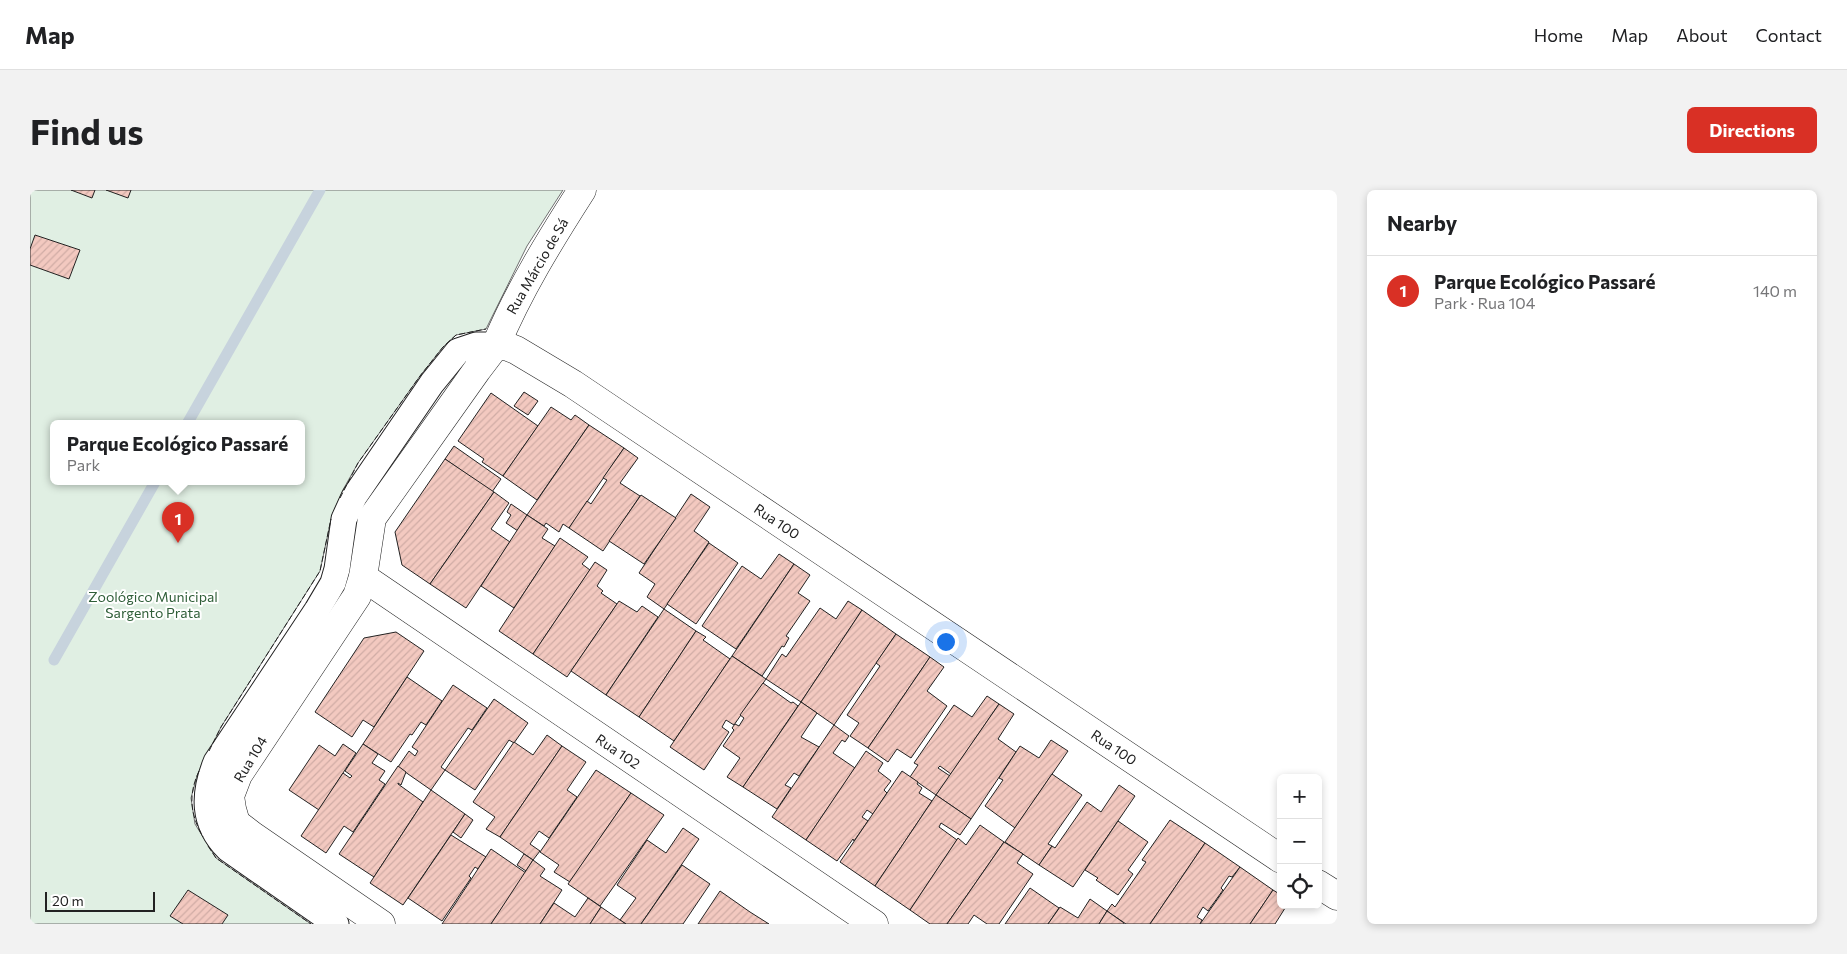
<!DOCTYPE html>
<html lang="en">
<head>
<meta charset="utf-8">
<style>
  :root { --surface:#fff; --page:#f2f2f2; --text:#202124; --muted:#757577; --line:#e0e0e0; --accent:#d93025 }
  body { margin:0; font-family:Commissioner,sans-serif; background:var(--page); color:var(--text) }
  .controls { position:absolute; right:15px; bottom:15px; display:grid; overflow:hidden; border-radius:8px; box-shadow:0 2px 8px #0003 }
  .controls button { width:45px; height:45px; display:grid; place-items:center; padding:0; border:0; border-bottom:1px solid var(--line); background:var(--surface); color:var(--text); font:25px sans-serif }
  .scale { position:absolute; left:15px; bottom:12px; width:110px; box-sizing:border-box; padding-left:5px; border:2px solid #222; border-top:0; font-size:14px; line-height:18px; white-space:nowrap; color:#222; -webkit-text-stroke:4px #fff; paint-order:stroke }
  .you { position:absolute; left:915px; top:451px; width:18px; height:18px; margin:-12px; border:4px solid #fff; border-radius:50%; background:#1a73e8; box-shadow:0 0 0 8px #1a73e833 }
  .badge { display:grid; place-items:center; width:32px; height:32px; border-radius:50%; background:var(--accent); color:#fff; font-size:16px; font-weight:700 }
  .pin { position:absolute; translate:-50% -41px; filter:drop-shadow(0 1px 2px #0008) }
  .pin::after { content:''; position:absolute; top:26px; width:18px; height:15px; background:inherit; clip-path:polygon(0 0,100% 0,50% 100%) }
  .popup { position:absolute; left:20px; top:230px; width:255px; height:65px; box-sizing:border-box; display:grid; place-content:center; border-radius:8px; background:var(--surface); filter:drop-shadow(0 1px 4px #0005); font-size:16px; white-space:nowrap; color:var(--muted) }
  .popup b { font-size:19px; color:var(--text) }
  .popup::after { content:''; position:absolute; left:50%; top:100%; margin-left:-10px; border:10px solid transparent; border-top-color:var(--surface) }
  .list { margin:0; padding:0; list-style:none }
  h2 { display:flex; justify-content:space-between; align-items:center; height:65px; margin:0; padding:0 20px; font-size:21px }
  h2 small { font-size:16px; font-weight:400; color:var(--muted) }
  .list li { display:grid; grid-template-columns:32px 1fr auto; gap:15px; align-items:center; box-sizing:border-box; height:70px; padding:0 20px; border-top:1px solid var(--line) }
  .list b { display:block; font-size:19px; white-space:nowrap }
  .list p { margin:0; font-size:16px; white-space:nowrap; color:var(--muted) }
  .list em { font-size:16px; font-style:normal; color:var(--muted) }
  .icon { flex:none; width:28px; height:28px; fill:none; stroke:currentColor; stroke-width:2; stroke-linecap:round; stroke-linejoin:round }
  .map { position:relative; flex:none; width:1307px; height:734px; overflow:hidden; border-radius:8px }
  header { display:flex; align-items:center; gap:30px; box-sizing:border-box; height:70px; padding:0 25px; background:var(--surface); border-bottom:1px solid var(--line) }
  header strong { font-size:24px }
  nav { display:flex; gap:28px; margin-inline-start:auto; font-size:18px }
  .intro { display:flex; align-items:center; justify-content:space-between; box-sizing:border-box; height:120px; padding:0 30px }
  h1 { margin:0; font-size:35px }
  .button { padding:12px 22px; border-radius:8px; background:var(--accent); color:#fff; font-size:18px; font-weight:700 }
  main { display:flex; gap:30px; padding:0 30px }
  aside { flex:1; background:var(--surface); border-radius:8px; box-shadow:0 2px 8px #0003 }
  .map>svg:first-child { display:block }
</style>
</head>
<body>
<header>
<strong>Map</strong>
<nav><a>Home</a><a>Map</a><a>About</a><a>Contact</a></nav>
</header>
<div class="intro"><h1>Find us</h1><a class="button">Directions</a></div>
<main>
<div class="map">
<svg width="1307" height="734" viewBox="0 0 1307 734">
  <defs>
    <pattern id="building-hatch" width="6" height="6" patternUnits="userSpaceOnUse" patternTransform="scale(1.25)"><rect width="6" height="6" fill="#f3c9c0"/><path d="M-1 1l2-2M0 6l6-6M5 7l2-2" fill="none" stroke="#d0aca5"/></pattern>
  </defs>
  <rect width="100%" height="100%" fill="#fff"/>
  <!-- park -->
  <path fill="#e0efe3" stroke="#6f6f6f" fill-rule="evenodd" d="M0 0H533L497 56 456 139 426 145 413 157 390 186 328 273 314 298 302 325 290 381 191 537 167 586 161 608 165 634 186 668 281 734H0ZM24 234H272V292H24Z"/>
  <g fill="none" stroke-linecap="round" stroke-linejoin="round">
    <!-- stream -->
    <g stroke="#c7d3dd" stroke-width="11">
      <polyline points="157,234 290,0"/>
      <polyline points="24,470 125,292"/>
    </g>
  </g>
  <!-- building -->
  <g fill="url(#building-hatch)" stroke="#222">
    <polygon points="41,0 65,0 62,8"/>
    <polygon points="76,0 101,0 98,8"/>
    <polygon points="5,45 50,60 39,89 0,75 0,59"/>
    <polygon points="494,202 508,211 498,225 484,216"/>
    <polygon points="461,203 508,236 473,286 452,272 454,269 428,251"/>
    <polygon points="521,217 541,230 545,225 559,235 507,310 473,286"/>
    <polygon points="559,235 594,258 539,338 533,334 529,342 516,333 514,336 497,325"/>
    <polygon points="424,256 471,289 462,302 415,269"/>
    <polygon points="594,258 608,268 590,293 610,306 573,361 539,338 557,311 561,314 577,290 573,288"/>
    <polygon points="415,269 464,302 400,394 372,375 365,342"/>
    <polygon points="464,302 479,313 461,339 480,352 436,418 400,394"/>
    <polygon points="661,304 680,317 664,341 679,352 634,419 617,407 625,394 609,383"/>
    <polygon points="611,305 646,328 614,374 579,351"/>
    <polygon points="481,314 497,325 488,341 476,333 481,325 477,322"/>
    <polygon points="497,325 518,339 512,348 525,356 484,418 451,396"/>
    <polygon points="530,348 558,367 552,374 560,380 503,464 469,441"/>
    <polygon points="679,353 708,373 666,434 637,414"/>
    <polygon points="749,364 764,374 706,459 672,436 712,376 731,389"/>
    <polygon points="565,372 577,380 567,396 573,401 571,403 587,414 537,487 503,464"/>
    <polygon points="764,374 780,385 768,403 780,411 756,446 759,448 754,457 752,456 732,486 702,466"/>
    <polygon points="589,411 607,422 612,416 628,427 576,505 541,481"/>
    <polygon points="818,411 832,420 771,512 736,489 752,464 756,467 790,418 806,429"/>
    <polygon points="634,419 666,441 609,527 576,505"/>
    <polygon points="832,420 866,444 804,535 771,512"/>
    <polygon points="666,441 676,447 673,450 700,469 644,551 609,527"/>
    <polygon points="366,442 394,461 344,537 333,530 322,547 285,522 334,448"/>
    <polygon points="866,444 900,467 838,558 820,546 829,533 817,525 850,476 846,473"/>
    <polygon points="702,466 736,489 704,535 696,530 692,537 699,542 674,580 640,557"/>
    <polygon points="900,467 914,477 897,501 917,516 881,568 867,559 858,572 838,558"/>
    <polygon points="377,487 412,511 396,535 391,532 382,545 380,544 361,572 333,554"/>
    <polygon points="733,493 761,513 763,512 768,516 713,597 697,587 710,568 693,556 704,540 702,538 705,534 709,536 714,528 710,525"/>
    <polygon points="423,495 457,518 442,540 438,538 411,577 415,580 401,600 368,577 379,561 385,566 388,561 382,557"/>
    <polygon points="957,506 969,514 921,584 910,576 908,578 920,586 906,605 880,587 888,575 884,573 924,515 942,527"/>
    <polygon points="464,509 498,533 484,553 479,550 445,600 415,580"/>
    <polygon points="771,512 787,523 771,547 789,557 769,586 764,583 755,595 761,598 747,619 713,597"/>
    <polygon points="969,514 984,524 968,549 986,562 941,629 906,605"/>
    <polygon points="804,535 819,546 815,552 812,550 803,563 825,578 776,650 742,627"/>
    <polygon points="517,545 532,556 470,647 456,639 465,627 443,612 484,552 503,565"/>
    <polygon points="1021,550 1038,561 985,638 955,616 973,590 969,588 990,556 1009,568"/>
    <polygon points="313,554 326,563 289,620 259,600 289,555 305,566"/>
    <polygon points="333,554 348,564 342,573 355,581 349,590 355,594 323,642 314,636 296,663 271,646 313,583 320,588 322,586 315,581"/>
    <polygon points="532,556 556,572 537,600 547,607 519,648 509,641 500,654 510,661 503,670 470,647"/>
    <polygon points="836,561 853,573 848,581 861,591 854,600 857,603 843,624 837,620 832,627 838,631 824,651 823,649 807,671 776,650"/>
    <polygon points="368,576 376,582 371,595 368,593 368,594 393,612 344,687 309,664"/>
    <polygon points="566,580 601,603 540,692 524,682 529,675 510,662"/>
    <polygon points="872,581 888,592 887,594 892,598 889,603 902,611 845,696 810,672"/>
    <polygon points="1022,584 1052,605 1018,654 1022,656 1009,675 975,652"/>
    <polygon points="1089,595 1105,606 1043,697 1009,675 1022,656 1025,658 1057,612 1071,622"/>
    <polygon points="401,600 435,624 373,715 340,693"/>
    <polygon points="601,603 634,625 570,716 538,694"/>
    <polygon points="906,605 941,629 930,645 911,633 909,637 927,650 880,720 845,696"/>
    <polygon points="435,624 443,630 431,648 423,642"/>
    <polygon points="1140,630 1175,653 1120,734 1096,734 1077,721 1082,714 1085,717 1116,672 1112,670"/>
    <polygon points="1088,631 1118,652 1098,680 1103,684 1088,705 1066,690 1068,688 1055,680"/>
    <polygon points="950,635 974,652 917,734 900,734 880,720 928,648 936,655"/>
    <polygon points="653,638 669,649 611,734 596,734 590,730 606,708 587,695 617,650 636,663"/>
    <polygon points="421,645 456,667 448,679 445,677 439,686 441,688 412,731 378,708"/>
    <polygon points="974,652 993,664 987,673 1003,684 969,734 957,734 944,725 938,734 917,734"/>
    <polygon points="1175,653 1210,677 1202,687 1199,686 1191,698 1193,700 1178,721 1173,717 1167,727 1172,730 1170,734 1120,734"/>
    <polygon points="461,659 496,683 461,734 412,734"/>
    <polygon points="494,664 503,670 496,681 487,675"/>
    <polygon points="503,670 515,679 510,686 532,700 510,734 461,734"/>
    <polygon points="652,675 680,694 653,734 611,734"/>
    <polygon points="1210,677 1243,700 1220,734 1170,734"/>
    <polygon points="1000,698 1029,718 1018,734 975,734"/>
    <polygon points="158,700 198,725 192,734 153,734 140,726"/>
    <polygon points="1243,700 1251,705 1251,715 1257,715 1245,734 1220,734"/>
    <polygon points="690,701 720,722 739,734 668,734"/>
    <polygon points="558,708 571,717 560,734 510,734 524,713 545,727"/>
    <polygon points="1060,709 1077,721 1069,734 1018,734 1030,717 1048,728"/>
    <polygon points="571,717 590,730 596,734 560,734"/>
    <polygon points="1077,721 1094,733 1094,734 1069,734"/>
  </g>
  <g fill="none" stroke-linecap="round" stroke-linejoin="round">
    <!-- pedestrian casing -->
    <g stroke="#222" stroke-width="27">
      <path id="pedestrian" d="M306 734 198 659C172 633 173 604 186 572L287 420 303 393 307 379 314 329 324 307 402 193 428 161 446 155H466"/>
    </g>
    <!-- minor casing -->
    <g stroke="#222" stroke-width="29">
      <g id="minor">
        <path d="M466 155C489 100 520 50 552 0"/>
        <polyline points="333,387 844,734"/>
        <polyline points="1288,694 1307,706"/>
        <polyline points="351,734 223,646 206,633 202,619 200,606 208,585 327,406 333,387 342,328 447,180 466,155 476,156 486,160 543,194 1251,669"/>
      </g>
    </g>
    <!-- pedestrian -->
    <use href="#pedestrian" stroke="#fff" stroke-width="25"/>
    <!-- minor -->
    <use href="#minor" stroke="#fff" stroke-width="28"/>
    <!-- fence -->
    <g stroke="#222" stroke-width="1" stroke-dasharray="6 2.5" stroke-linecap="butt">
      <polyline points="310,308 328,273 390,186 413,157 426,145 456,139"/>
      <polyline points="179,561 191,537 290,381 301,329"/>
      <path d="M169 581C158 605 160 624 173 647"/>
      <polyline points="178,656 186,668 281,734"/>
    </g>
  </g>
  <g text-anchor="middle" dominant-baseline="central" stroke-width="4" stroke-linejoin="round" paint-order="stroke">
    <!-- street labels -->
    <g font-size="14" fill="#222" stroke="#fff">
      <text transform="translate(507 76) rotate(-60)">Rua Márcio de Sá</text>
      <text transform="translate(747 331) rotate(34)">Rua 100</text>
      <text transform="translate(1084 557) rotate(34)">Rua 100</text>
      <text transform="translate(588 561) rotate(34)">Rua 102</text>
      <text transform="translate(220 569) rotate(-59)">Rua 104</text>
    </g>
    <!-- park labels -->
    <g font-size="14" fill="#2f5e38" stroke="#fff">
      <text x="123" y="406">Zoológico Municipal<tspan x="123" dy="16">Sargento Prata</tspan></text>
    </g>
  </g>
</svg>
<div class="controls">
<button>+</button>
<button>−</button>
<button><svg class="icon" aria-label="locate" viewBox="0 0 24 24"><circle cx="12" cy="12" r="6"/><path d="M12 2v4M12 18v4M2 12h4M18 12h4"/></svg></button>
</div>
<div class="scale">20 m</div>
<div class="you"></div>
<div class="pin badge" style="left:148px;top:353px">1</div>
<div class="popup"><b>Parque Ecológico Passaré</b>Park</div>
</div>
<aside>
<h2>Nearby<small></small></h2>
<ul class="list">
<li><span class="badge">1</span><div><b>Parque Ecológico Passaré</b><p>Park · Rua 104</p></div><em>140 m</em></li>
</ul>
</aside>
</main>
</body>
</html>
